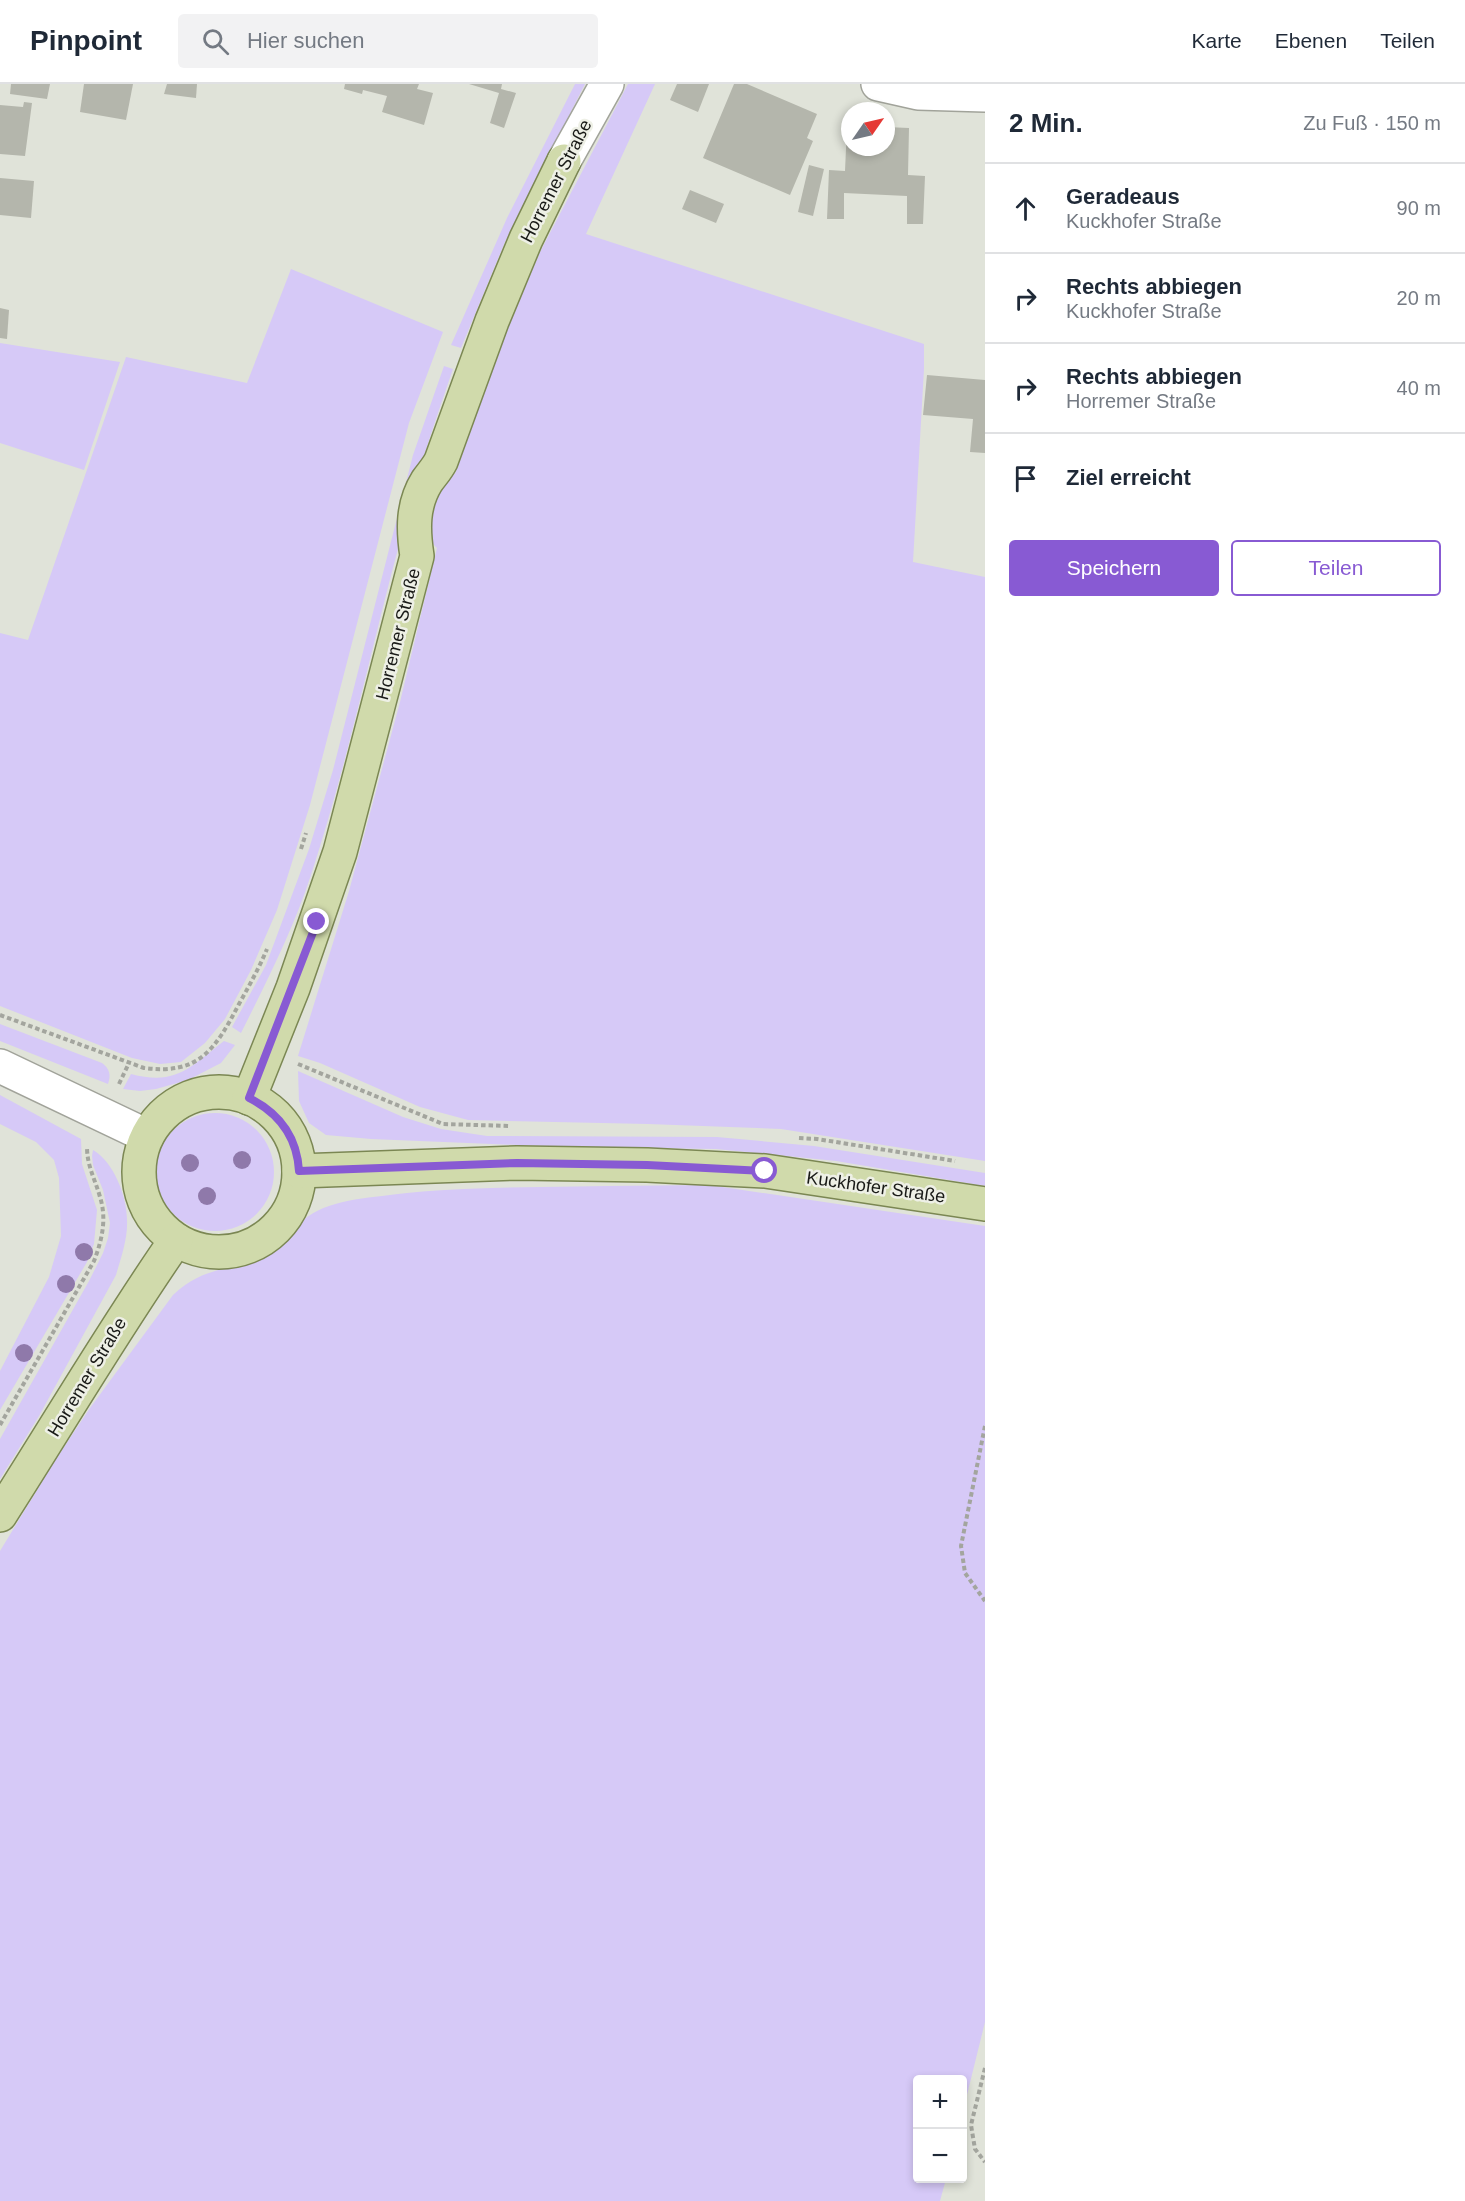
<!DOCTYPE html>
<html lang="de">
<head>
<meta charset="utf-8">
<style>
  :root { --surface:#fff; --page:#f2f2f3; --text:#1f2937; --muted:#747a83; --line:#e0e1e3; --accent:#885ad3 }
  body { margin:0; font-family:Helvetica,sans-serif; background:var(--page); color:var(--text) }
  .controls { position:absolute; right:18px; bottom:18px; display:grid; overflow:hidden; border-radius:6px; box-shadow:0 3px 9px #0003 }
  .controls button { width:54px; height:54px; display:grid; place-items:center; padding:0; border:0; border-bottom:2px solid var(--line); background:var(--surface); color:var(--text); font:30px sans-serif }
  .compass { position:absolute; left:841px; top:18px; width:54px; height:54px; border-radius:50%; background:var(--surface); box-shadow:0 3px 9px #0003; rotate:56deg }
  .stop { position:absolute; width:18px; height:18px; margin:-14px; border:4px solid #885ad3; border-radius:50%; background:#fff }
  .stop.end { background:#885ad3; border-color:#fff; box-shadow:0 2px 6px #0008 }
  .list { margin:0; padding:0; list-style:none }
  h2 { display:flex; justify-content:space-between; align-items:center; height:78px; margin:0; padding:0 24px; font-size:26px }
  h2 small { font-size:20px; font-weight:400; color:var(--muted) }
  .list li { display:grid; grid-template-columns:39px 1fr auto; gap:18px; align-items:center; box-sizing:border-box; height:90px; padding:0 24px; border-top:2px solid var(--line) }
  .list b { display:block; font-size:22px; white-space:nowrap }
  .list p { margin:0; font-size:20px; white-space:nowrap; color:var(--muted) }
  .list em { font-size:20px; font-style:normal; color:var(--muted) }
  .actions { display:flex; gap:12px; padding:18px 24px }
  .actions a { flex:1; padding:14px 0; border:2px solid var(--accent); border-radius:6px; text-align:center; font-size:21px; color:var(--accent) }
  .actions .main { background:var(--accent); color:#fff }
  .icon { flex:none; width:33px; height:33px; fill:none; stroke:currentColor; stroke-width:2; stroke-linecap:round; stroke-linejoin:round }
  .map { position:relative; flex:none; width:985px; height:2117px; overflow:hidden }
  header { display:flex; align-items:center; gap:36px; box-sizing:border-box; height:84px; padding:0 30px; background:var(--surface); border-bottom:2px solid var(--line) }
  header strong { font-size:28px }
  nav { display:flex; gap:33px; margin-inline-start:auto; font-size:21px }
  .search { width:420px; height:54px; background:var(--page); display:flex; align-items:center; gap:15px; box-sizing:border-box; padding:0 21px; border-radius:6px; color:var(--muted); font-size:22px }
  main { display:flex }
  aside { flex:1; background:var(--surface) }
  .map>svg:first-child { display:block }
</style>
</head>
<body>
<header>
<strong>Pinpoint</strong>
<div class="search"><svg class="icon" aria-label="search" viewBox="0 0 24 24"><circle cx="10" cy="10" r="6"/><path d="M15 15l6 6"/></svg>Hier suchen</div>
<nav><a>Karte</a><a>Ebenen</a><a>Teilen</a></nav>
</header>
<main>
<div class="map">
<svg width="985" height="2117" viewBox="0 0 985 2117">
  <rect width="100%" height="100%" fill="#e0e3d9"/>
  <!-- green -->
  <g fill="#d6c9f7">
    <polygon points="575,0 585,0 505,158 461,264 451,261 507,134"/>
    <polygon points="628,0 655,0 586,150 924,260 924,285 913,478 985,493 985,1077 781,1045 648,1040 468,1036 420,1023 320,979 298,972 349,807 400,618 437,464 434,461 423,441 434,402 452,390 455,390 496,272 540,168"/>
    <polygon points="291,185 443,248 409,339 310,721 277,826 251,886 225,935 205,959 181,978 160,980 132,974 0,922 0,549 28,556 126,273 247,299"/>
    <polygon points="0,259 120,278 84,386 0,359"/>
    <path d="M444 282 453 285C434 340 416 394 402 450 371 564 348 678 311 791 293 846 267 897 241 949L232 943 266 881 309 765 333 686 413 371Z"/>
    <path d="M0 940 102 979C110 985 111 991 108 1000L0 957Z"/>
    <path d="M224 957 235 961 221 979 188 996 156 1005 140 1007 123 1005 131 990C177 1002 190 983 224 957Z"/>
    <polygon points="298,987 403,1033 441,1045 487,1052 717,1053 814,1062 985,1089 985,1102 836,1077 716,1065 567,1063 371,1055 326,1051 309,1039 299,1017"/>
    <polygon points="0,1011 81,1055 82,1080 97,1126 94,1160 87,1178 0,1326 0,1287 49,1193 61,1152 59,1094 54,1076 36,1058 0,1040"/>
    <circle cx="215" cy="1088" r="59"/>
    <path d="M93 1066C114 1078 127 1113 127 1136 128 1154 121 1174 116 1191L39 1332 0 1395V1355L89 1197 103 1169 108 1154 110 1139 103 1106 93 1081 92 1072Z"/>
    <path d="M709 1101 985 1142V1938L963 2027 962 1996H918V2094L946 2095 940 2117H0V1467L56 1375 90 1324 173 1211C203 1183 223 1189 255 1173 282 1160 298 1132 329 1122 346 1116 364 1114 382 1112 419 1107 454 1105 491 1104 564 1102 636 1102 709 1101Z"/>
  </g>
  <!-- building -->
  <g fill="#b4b6ac">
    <polygon points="11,0 50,0 47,15 10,10"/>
    <polygon points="84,0 133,0 126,36 80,28"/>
    <polygon points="167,0 197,0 196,14 164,10"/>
    <polygon points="345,0 419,0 417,5 433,9 424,41 382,28 387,12 363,6 362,10 344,5"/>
    <polygon points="469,0 502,0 501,5 516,9 504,44 490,39 499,9"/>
    <polygon points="677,0 709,0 698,28 670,16"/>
    <polygon points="734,0 747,0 817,30 807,54 813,57 790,111 703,74"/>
    <polygon points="24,18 32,19 25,72 0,70 0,21 23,23"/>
    <polygon points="847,42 850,42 850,63 886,63 886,43 909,44 908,91 925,92 923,140 907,140 907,112 844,109 844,135 827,135 829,86 845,87"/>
    <polygon points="809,81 824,85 813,132 798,128"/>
    <polygon points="0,94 34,97 31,134 0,131"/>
    <polygon points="690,106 724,120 716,139 682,125"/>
    <polygon points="0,224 9,226 7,255 0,254"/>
    <polygon points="927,291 985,296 985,369 970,368 973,335 923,331"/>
  </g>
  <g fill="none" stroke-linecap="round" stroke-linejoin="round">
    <!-- minor casing -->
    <g stroke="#a1a39a" stroke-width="36">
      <g id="minor">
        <polyline points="878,0 918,9 985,11"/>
        <polyline points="564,77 607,0"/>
        <polyline points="0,982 147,1052"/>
      </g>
    </g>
    <!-- major casing -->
    <g stroke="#7b8753" stroke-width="36">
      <g id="major">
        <circle cx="219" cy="1088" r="80"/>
        <path d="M249 1014 293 904 340 768 417 472C413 446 412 421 427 397 432 390 437 385 441 377L492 237 526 155 564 77"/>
        <polyline points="299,1087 517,1079 647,1081 765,1087 985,1120"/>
        <path d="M0 1431C59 1339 114 1245 176 1156"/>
      </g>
    </g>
    <!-- path -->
    <g stroke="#a3a59e" stroke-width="4" stroke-dasharray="4.5 3" stroke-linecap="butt">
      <polyline points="301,765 306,749"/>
      <path d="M0 931 144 984C199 991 215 966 239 920 249 902 259 884 267 865"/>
      <polyline points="298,980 443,1040 510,1042"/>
      <polyline points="119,1000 129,979"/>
      <polyline points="799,1054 817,1055 955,1077"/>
      <path d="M0 1341 94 1177C102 1156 107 1135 100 1113 95 1095 87 1082 87 1063"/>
      <polyline points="985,1342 961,1462 965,1489 985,1517"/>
      <polyline points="985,1984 971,2041 975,2065 985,2078"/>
    </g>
    <!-- minor -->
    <use href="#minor" stroke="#fff" stroke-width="33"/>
    <!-- major -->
    <use href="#major" stroke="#d0daab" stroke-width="33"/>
  </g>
  <!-- trees -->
  <g fill="#8f79aa">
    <circle cx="242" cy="1076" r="9"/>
    <circle cx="190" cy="1079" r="9"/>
    <circle cx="207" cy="1112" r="9"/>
    <circle cx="84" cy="1168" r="9"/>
    <circle cx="66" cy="1200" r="9"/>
    <circle cx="24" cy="1269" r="9"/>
  </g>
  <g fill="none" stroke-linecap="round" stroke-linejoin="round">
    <!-- route -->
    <path stroke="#885ad3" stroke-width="8" d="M317 838 249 1014C279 1029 297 1053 299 1087L517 1079 647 1081 765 1087"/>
  </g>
  <g text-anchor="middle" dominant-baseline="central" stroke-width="5" stroke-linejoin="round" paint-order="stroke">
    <!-- street labels -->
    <g font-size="18" fill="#191a17" stroke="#eef0e6">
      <text transform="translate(556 97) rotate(-63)">Horremer Straße</text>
      <text transform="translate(398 550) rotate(-76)">Horremer Straße</text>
      <text transform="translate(876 1103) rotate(8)">Kuckhofer Straße</text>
      <text transform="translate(87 1293) rotate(-59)">Horremer Straße</text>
    </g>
  </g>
</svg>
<div class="controls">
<button>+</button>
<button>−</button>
</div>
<svg class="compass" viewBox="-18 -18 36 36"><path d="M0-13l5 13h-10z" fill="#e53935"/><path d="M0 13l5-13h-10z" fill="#747a83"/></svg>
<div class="stop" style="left:765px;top:1087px"></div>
<div class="stop end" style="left:317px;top:838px"></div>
</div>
<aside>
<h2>2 Min.<small>Zu Fuß · 150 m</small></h2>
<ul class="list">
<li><svg class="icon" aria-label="ahead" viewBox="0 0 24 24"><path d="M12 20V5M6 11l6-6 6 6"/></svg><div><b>Geradeaus</b><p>Kuckhofer Straße</p></div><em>90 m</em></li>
<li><svg class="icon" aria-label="right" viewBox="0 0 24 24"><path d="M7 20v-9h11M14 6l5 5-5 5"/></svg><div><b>Rechts abbiegen</b><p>Kuckhofer Straße</p></div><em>20 m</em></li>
<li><svg class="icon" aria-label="right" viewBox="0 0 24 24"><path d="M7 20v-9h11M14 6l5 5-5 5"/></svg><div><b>Rechts abbiegen</b><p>Horremer Straße</p></div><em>40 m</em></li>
<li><svg class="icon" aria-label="arrive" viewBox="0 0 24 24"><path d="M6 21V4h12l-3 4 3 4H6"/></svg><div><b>Ziel erreicht</b></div></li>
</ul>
<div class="actions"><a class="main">Speichern</a><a>Teilen</a></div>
</aside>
</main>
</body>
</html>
